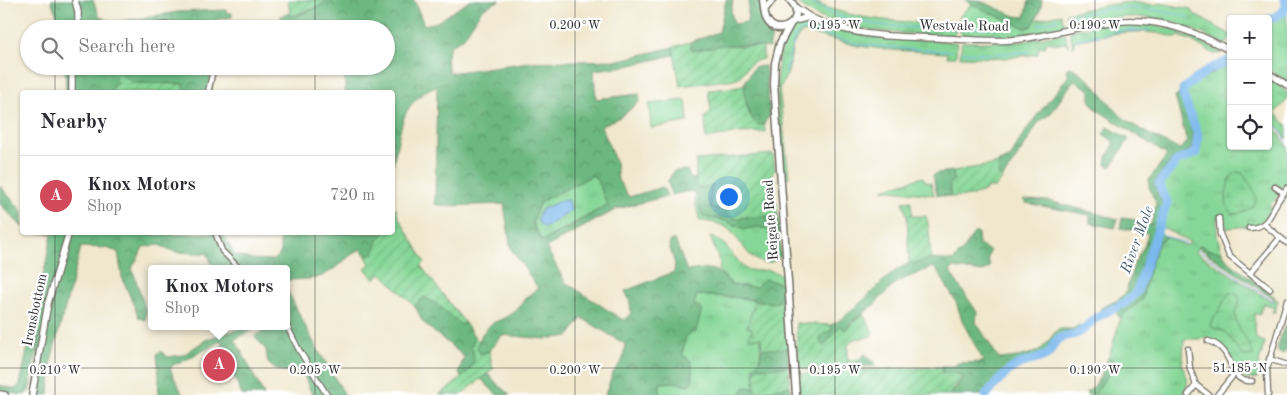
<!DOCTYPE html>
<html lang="en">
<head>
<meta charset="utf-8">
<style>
  :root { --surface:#fff; --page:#f7f7f7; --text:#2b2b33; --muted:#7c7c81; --line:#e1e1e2; --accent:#d1495b }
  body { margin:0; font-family:"Old Standard TT",serif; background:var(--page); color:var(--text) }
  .controls { position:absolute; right:15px; top:15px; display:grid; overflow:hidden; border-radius:5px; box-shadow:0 1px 4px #0004 }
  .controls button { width:45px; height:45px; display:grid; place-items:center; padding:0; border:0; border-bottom:1px solid var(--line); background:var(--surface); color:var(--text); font:25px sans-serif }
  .you { position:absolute; left:728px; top:196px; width:18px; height:18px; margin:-12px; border:4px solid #fff; border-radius:50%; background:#1a73e8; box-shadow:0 0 0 8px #1a73e833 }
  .badge { display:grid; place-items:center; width:32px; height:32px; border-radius:50%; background:var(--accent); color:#fff; font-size:16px; font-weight:700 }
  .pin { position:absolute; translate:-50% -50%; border:2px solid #fff; box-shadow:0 1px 5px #0006 }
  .popup { position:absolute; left:148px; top:265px; width:142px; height:65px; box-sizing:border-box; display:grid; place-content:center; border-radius:5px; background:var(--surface); filter:drop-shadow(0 1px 4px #0005); font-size:16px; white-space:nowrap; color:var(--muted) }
  .popup b { font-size:19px; color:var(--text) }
  .popup::after { content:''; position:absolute; left:50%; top:100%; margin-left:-10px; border:10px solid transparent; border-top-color:var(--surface) }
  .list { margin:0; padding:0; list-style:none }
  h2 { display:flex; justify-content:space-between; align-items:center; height:65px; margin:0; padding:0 20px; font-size:21px }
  h2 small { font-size:16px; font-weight:400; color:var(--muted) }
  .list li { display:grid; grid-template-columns:32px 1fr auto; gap:15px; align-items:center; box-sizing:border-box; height:80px; padding:0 20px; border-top:1px solid var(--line) }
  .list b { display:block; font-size:19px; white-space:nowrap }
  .list p { margin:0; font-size:16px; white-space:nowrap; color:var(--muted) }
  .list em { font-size:16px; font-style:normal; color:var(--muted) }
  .icon { flex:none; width:28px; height:28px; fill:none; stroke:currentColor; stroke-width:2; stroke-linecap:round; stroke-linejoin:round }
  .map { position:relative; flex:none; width:1287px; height:395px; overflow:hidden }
  .search { position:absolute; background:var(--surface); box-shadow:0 1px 4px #0004; left:20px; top:20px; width:375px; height:55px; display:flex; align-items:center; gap:12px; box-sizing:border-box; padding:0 18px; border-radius:28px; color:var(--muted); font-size:19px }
  .panel { position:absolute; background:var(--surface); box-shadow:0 1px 4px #0004; left:20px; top:90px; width:375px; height:145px; border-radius:5px }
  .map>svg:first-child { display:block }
</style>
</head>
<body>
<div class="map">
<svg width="1287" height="395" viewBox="0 0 1287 395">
  <defs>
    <pattern id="grass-tufts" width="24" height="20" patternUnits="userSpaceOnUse" patternTransform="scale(1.25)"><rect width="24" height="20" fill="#86d797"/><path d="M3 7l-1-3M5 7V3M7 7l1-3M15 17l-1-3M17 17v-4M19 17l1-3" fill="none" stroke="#74b982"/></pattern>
    <pattern id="forest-crowns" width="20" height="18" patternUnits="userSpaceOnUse" patternTransform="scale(1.25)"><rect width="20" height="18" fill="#6cb880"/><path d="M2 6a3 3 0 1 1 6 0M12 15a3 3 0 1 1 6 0" fill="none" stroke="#599669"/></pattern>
    <pattern id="wetland-marsh" width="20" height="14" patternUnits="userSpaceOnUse" patternTransform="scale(1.25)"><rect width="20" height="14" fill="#86d797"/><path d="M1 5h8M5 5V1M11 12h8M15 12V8" fill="none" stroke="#74b982"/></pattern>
    <pattern id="garden-furrows" width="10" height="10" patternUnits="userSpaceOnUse" patternTransform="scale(1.25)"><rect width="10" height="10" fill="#86d797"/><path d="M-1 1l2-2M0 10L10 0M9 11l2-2" fill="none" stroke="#74b982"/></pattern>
  </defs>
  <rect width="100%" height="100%" fill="#fff"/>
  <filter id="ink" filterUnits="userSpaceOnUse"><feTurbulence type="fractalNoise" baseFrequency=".02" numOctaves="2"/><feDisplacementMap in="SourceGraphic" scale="10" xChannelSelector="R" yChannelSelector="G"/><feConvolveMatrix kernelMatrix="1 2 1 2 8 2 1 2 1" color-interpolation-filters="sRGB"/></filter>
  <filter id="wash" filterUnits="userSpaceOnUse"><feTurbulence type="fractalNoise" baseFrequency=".0096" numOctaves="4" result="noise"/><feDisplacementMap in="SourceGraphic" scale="20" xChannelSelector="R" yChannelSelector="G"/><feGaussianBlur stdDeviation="1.12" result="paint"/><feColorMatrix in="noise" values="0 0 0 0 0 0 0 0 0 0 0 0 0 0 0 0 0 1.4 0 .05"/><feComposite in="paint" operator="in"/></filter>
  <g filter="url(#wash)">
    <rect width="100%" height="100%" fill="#f0e7cc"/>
    <!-- grass -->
    <g fill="url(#grass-tufts)" stroke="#588161">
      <path d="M795 0H813C819 5 826 7 834 10 872 22 911 22 951 24L956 20 955 34 953 35C910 34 825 34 795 0Z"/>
      <path d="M1131 2 1154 5 1160 3 1191 9 1195 15 1231 35 1226 45C1169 15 1133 10 1070 25L1068 23 1066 13 1108 5Z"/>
      <path d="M971 4 1025 28 1032 26 1035 20 1061 14 1064 24 1062 27C1029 35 996 39 962 36L960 34V16Z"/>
      <polygon points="1287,12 1287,81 1268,69 1268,24"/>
      <path d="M799 22H804L870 37 955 42 957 43 956 57H947V53L892 50 858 46 805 32 799 35 793 45 788 73 779 89 789 177 786 178C781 168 782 154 781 143 778 114 768 39 799 22Z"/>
      <path d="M1142 23 1179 30 1180 33 1204 43 1221 53 1214 54 1192 41 1179 36 1176 38C1144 26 1107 34 1074 41V46H1073L1070 33 1071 31 1101 24Z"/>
      <path d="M1063 33 1065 34 1069 47 1066 43C1063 44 1050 43 1047 42L1045 47 1038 48V54L1005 58 960 57 962 42H1022Z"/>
      <path d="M1231 64V146H1268V78L1287 92V100L1275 113 1285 124H1287V139L1277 125 1271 122 1287 146V184L1281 188 1274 185 1273 186 1272 188 1278 192V196L1270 205 1271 209 1259 225 1228 228 1227 225H1222L1219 216H1217V236L1222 252 1210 250 1200 245 1196 252 1272 302 1274 299 1278 300 1275 312H1272L1274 308 1264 303 1259 315 1254 313 1256 339 1265 342 1259 362 1258 378 1247 379 1239 375C1229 356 1228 342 1204 337L1202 339H1184L1183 360 1182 362C1184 378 1194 377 1181 395H1094L1109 373 1112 359 1108 358C1113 348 1118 321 1123 315 1128 309 1136 305 1142 300 1144 288 1154 250 1160 241 1161 241 1166 237 1167 237L1186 246 1190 242 1161 227 1170 204C1168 198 1163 192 1163 186 1163 170 1184 160 1196 156 1208 134 1191 114 1186 91 1200 79 1214 72 1231 64Z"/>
      <polygon points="593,175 599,183 607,205 542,241 532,222 540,202"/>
      <polygon points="923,177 926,182 931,183 934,195 883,189"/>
      <path d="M696 193C701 200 698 210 704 217L723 220 745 229 757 227 768 229 774 250V261C752 271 741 238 726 227 719 222 708 223 699 220L695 197Z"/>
      <polygon points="710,236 723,243 745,269 756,271 769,270 782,275 784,284 764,279 756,287 732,285 719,271 720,263"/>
      <polygon points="697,295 741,298 755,301 747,327 752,328 752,333 749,333 761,338 760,360 754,366 755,388 745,387 740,395 660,395 660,383 674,382 689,385 682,354 686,336 702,309 694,304"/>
    </g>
    <!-- forest -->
    <g fill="url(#forest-crowns)" stroke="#4c7256" fill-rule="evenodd">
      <polygon points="51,0 93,0 99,16 112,23 177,12 226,10 227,13 232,13 232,17 216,20 216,29 62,29"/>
      <path d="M329 0H414L424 25 437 22 471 0H500L482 9 464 37 450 46 446 59 449 73 530 62 620 60 673 47 674 55 627 66 594 70 596 99 639 94 640 101 622 116 601 126 616 163 618 180 629 197 663 187 667 196 617 209 546 247 565 282 623 320 631 314 630 302 625 291 674 272 675 264 669 245 671 240H675L687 271C712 268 714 266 732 285L756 287 764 279 784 284 785 300 774 303 741 298 697 295 694 304 702 309 696 331 686 336 682 354 691 361 693 379 689 385 674 382 660 383V395H605L613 373 623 359 625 344 582 318 569 336 546 339 502 335 489 351 480 354 477 346 482 334 491 324 506 317 518 309 526 297 538 288 511 249 504 204 445 206 435 204 437 86C426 88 412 102 407 111 401 120 396 152 393 164L392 92H345L344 66H386V29H331L319 21C307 22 288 28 280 16L291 13 293 16C306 12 318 8 329 0ZM593 175 599 183 607 205 570 227 542 241 532 223 540 202Z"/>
      <path d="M726 0H733L731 12 734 24 747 22 749 0H761C762 7 762 15 764 21 770 34 774 33 769 48 743 42 717 46 691 51L690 42 719 32Z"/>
      <path d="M965 0H978L1015 16 1025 17 1029 0H1042L1040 12 1032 26 1025 28C1005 18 984 12 965 0Z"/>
      <polygon points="65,66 211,66 209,78 214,79 211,92 186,92 183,84 133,83 118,72 117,82 111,92 66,92"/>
      <polygon points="765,66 770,114 764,124 758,125 752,120 745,98 744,84 754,67"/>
      <path d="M1070 67C1093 77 1103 98 1120 115 1136 129 1159 139 1178 149L1182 148 1187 142 1175 96 1180 94C1187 112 1197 129 1191 149L1172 160 1156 180V191L1163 204 1131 297 1119 305 1100 313 1101 308 1118 300 1126 292 1134 264 1145 244 1148 233 1120 228 1122 218 1138 220 1151 225 1156 203 1149 187V180L1167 155 1096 109 1090 100V90L1074 80 1051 113 1038 123 1026 144 1002 179 998 176 999 162 1011 157C1025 125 1049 103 1069 75L1066 69Z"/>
      <polygon points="1108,127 1129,139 1111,167 1106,165 1107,157 1114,145 1113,141 1103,134"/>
      <path d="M687 170 690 178 696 179V186L699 188 713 186 710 201 712 207 725 211 733 218 778 215 781 256 774 261V250L768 229 757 227 745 229 723 220 704 217C698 210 701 200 696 193L690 191 671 195 668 181 674 171Z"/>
      <polygon points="953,171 954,180 949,184 951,197 937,195 933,176 937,173"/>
      <polygon points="0,186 22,211 22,227 0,204"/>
      <polygon points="1023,200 1049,201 1118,219 1115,228 1090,223 1090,215 1026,203"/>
      <path d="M138 232 157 235 223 233 234 255 250 259 273 260 280 254V233H385L379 239 373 254 366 256 361 249C347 256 337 269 322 276 313 280 299 279 290 280L287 281 286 269H217L212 266 208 254 175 252 159 245 143 247 138 258 132 268 146 311 145 320 139 318 122 277 118 252 106 248 81 247 52 357 49 395H34L40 332 29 391 25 395 0 392V385L15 389 20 384 52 234 35 233Z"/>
      <path d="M974 233H978L979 245 990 251 988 258 990 267 983 272 953 268 950 272 977 312 976 322 999 359C1012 358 1031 356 1042 348 1048 343 1053 334 1058 329H1073L1079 325 1081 327 1075 332 1064 333 1055 337 1046 352 1020 361 1003 372 995 383 983 395H950L963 377 958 374 941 373 942 366H954L958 363 984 362 963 323 956 302 937 270 933 267 897 282 874 305 852 322 845 330 840 326 824 346 821 343 820 339 823 334 832 330 831 325C838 322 844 317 850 312 888 281 897 252 953 261L964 249Z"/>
      <path d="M1160 233 1167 237C1166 237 1161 241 1160 241 1154 250 1144 288 1142 300L1124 314 1120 319 1116 312 1126 306 1141 291 1151 252Z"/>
      <polygon points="1200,245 1210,250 1222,252 1228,261 1275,297 1274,299 1198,247"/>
      <polygon points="287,290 314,343 345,395 312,395 303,373 276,370 268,363 266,350 255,336 271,326 286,326"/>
      <path d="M424 297 438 305 461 325 465 323 475 337 471 347C479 359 471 369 461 378L459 372 464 357C451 344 436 335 424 323 419 318 420 312 414 306Z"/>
      <polygon points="1285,325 1287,326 1287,348 1283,354 1278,351 1278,345"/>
      <polygon points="249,326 260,326 235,339 264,395 242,395 223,351 222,340 192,357 173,365 170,369 183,395 158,395 159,378 157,354 160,351 168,357 183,355 207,339"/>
      <polygon points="788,348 788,367 760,368 755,370 754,366 760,360 762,349"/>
      <polygon points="865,354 871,361 874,361 875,366 847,367 847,360 860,359"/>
      <path d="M1108 358 1112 359 1109 373 1094 395H1087V392C1098 386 1103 370 1108 358Z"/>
      <polygon points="489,374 498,385 510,395 497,395 481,379"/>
      <polygon points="790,386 791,395 740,395 745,387 755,388 758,393"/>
    </g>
    <!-- wetland -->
    <g fill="url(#wetland-marsh)" stroke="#588161">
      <path d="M1237 172 1242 173C1246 179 1253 187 1255 194 1260 207 1242 214 1232 214 1222 206 1227 188 1230 177Z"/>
      <path d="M1229 293 1237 294 1240 300C1238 305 1235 310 1235 315 1234 325 1251 342 1253 355L1243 356 1225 332 1211 327 1210 325Z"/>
    </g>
    <!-- garden -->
    <g fill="url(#garden-furrows)" stroke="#588161">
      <polygon points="288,0 329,0 320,6 292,16 290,13"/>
      <path d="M690 42 692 51 724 45 763 47V59C744 63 749 71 736 79L680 86 673 47Z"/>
      <polygon points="118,72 133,83 183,84 186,92 111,92 113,85 117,82 114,79"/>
      <path d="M744 84C745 98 746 116 758 125L764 124 765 132 739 133 706 139 705 117 711 111 708 90 738 87Z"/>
      <path d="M773 154 775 170 772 173V177L775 179C776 187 774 194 775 201L777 203 778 215 733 218 725 211 712 207 710 201 713 186 698 188 696 186V160Z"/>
      <polygon points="999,162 998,175 1002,179 995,188 989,188 973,196 951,197 949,184 954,180 953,171 992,165"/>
      <path d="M911 201 912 216H926C930 227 930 246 931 259L909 264 907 217 903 202Z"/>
      <polygon points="393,208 396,208 398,216 425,262 421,266 465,323 461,325 438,305 424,297 414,306 381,273 374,279 365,268 370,264 366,256 373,254 379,239 385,233 392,232"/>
      <polygon points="785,300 788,348 762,349 761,338 749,338 749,333 752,333 752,328 747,328 755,301 774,303"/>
      <polygon points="863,314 873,332 870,337 854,339 848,345 847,367 807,370 798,367 796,323 831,325 832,330 823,334 820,339 821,343 824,346 840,326 845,330"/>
      <path d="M475 337 479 341 477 346 480 354 489 351 493 369 461 395H439C453 384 484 367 471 347Z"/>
      <polygon points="788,367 790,386 757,393 755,388 755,370 759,368"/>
      <path d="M942 367V373L958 374 963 377 954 387 950 395H799L798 374C847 370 893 369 942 367Z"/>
    </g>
    <!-- pitch -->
    <polygon fill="#86d797" stroke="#588161" points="686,100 688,122 651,128 649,104"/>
    <!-- water -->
    <polygon fill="#7ab8ed" stroke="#52728c" points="569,200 571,211 545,228 540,225 537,219 541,210 560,201"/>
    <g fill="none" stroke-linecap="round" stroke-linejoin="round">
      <!-- stream -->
      <g stroke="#7ab8ed" stroke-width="1">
        <path d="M808 0C848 30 905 27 952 28"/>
        <path d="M1069 16C1081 14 1093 11 1105 9 1133 6 1160 10 1188 17"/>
        <polyline points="1038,25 1058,19"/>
        <polyline points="963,28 1008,27"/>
        <polyline points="1074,40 1119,31 1150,30"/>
        <polyline points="962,52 989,54 1028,52"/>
        <polyline points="1222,64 1231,75"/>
        <polyline points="785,72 795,36 801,30 807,30 858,44 908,49 951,51"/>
        <polyline points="1273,121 1287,142"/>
        <polyline points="1157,232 1186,244"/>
        <polyline points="1198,250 1273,301"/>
      </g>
      <!-- river -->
      <g stroke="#7ab8ed" stroke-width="9">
        <polyline points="1268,20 1282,13 1287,5 1285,0"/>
        <path d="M986 395C996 384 1006 370 1020 364 1029 360 1042 360 1049 353 1053 348 1053 341 1060 338 1066 335 1072 336 1078 333 1086 329 1091 320 1099 316 1113 307 1127 306 1137 291L1167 202 1159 184 1177 161 1196 153 1198 135 1183 95V89L1208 70 1231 60"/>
      </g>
    </g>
  </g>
  <g filter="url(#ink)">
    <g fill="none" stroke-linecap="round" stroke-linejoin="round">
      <!-- street casing -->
      <g stroke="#706d63" stroke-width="7">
        <g id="street">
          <polyline points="128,29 163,25 219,23 219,29"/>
          <polyline points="208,92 214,66"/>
          <polyline points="1275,187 1284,193"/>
          <polyline points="1219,218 1220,234 1229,256 1270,289"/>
          <polyline points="1264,224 1287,243"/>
          <path d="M1249 228C1264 228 1269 219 1275 206 1278 200 1283 194 1287 188"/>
          <polyline points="215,232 222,251 240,269"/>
          <polyline points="1251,272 1280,238"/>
          <polyline points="286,324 299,350 327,395"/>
          <path d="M1208 341C1238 350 1225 383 1252 381"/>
          <polyline points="1188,349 1190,369 1196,385 1209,395"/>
          <polyline points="1269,359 1287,365"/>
          <polyline points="1188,395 1196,385"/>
          <polyline points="1217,395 1235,373"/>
          <polyline points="1268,395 1267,369 1287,300"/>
        </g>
      </g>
      <!-- secondary casing -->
      <g stroke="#706d63" stroke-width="8">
        <g id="secondary">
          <polyline points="75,0 78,12 78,29"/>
          <path d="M796 8C802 11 806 15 812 18 818 21 826 24 833 26 867 37 904 37 938 38 963 39 987 42 1011 40 1040 38 1068 29 1096 24 1147 14 1187 27 1231 51"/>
          <polyline points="794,21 810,17"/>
          <polyline points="72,66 72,92"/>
          <polyline points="1268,73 1287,85"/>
          <polyline points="0,394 5,395"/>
          <polyline points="32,395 48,303 69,232"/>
        </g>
      </g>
      <!-- primary casing -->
      <g stroke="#706d63" stroke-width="9">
        <g id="primary">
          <path d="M763 0C764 6 764 14 767 20 778 40 809 19 790 0"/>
          <polyline points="765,9 772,0"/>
          <polyline points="790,25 780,43 775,63 774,84 796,395"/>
        </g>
      </g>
      <!-- street -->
      <use href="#street" stroke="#fff" stroke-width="4.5"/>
      <!-- secondary -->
      <use href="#secondary" stroke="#fff" stroke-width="5.5"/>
      <!-- primary -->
      <use href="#primary" stroke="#fff" stroke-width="6"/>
    </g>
  </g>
  <!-- ticks -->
  <path fill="none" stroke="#2b2b2b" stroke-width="1" stroke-opacity="0.45" d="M55 0V29M315 0V29M575 0V395M835 0V395M1095 0V395M55 66V92M315 66V92M55 232V395M315 232V395M0 368H1287"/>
  <g text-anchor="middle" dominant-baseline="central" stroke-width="4.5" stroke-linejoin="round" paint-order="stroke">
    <!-- street labels -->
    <g font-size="14" fill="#2b2b2b" stroke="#fff">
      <text transform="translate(964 26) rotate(1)">Westvale Road</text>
      <text transform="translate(771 220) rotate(-94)">Reigate Road</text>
      <text transform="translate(35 310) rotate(-78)">Ironsbottom</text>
    </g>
    <!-- water labels -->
    <g font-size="15" font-style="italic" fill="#475c6f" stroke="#fff">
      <text transform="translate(1138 240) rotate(-70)">River Mole</text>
    </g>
  </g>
  <g font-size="12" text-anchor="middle" fill="#2b2b2b" stroke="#fff" stroke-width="4.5" stroke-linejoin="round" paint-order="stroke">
    <text x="575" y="29">0.200°W</text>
    <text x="835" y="29">0.195°W</text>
    <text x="1095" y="29">0.190°W</text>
    <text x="1240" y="372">51.185°N</text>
    <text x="55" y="374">0.210°W</text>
    <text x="315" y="374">0.205°W</text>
    <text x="575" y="374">0.200°W</text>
    <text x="835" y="374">0.195°W</text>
    <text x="1095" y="374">0.190°W</text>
  </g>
</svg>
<div class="controls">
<button>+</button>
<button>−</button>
<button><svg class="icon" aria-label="locate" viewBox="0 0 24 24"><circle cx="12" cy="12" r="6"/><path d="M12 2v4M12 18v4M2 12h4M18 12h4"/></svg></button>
</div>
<div class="you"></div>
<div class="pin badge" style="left:219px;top:365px">A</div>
<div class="popup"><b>Knox Motors</b>Shop</div>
<div class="search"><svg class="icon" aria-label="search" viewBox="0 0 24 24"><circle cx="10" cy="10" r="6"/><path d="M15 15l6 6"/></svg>Search here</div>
<section class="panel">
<h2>Nearby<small></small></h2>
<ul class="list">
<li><span class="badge">A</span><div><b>Knox Motors</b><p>Shop</p></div><em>720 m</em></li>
</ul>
</section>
</div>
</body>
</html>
